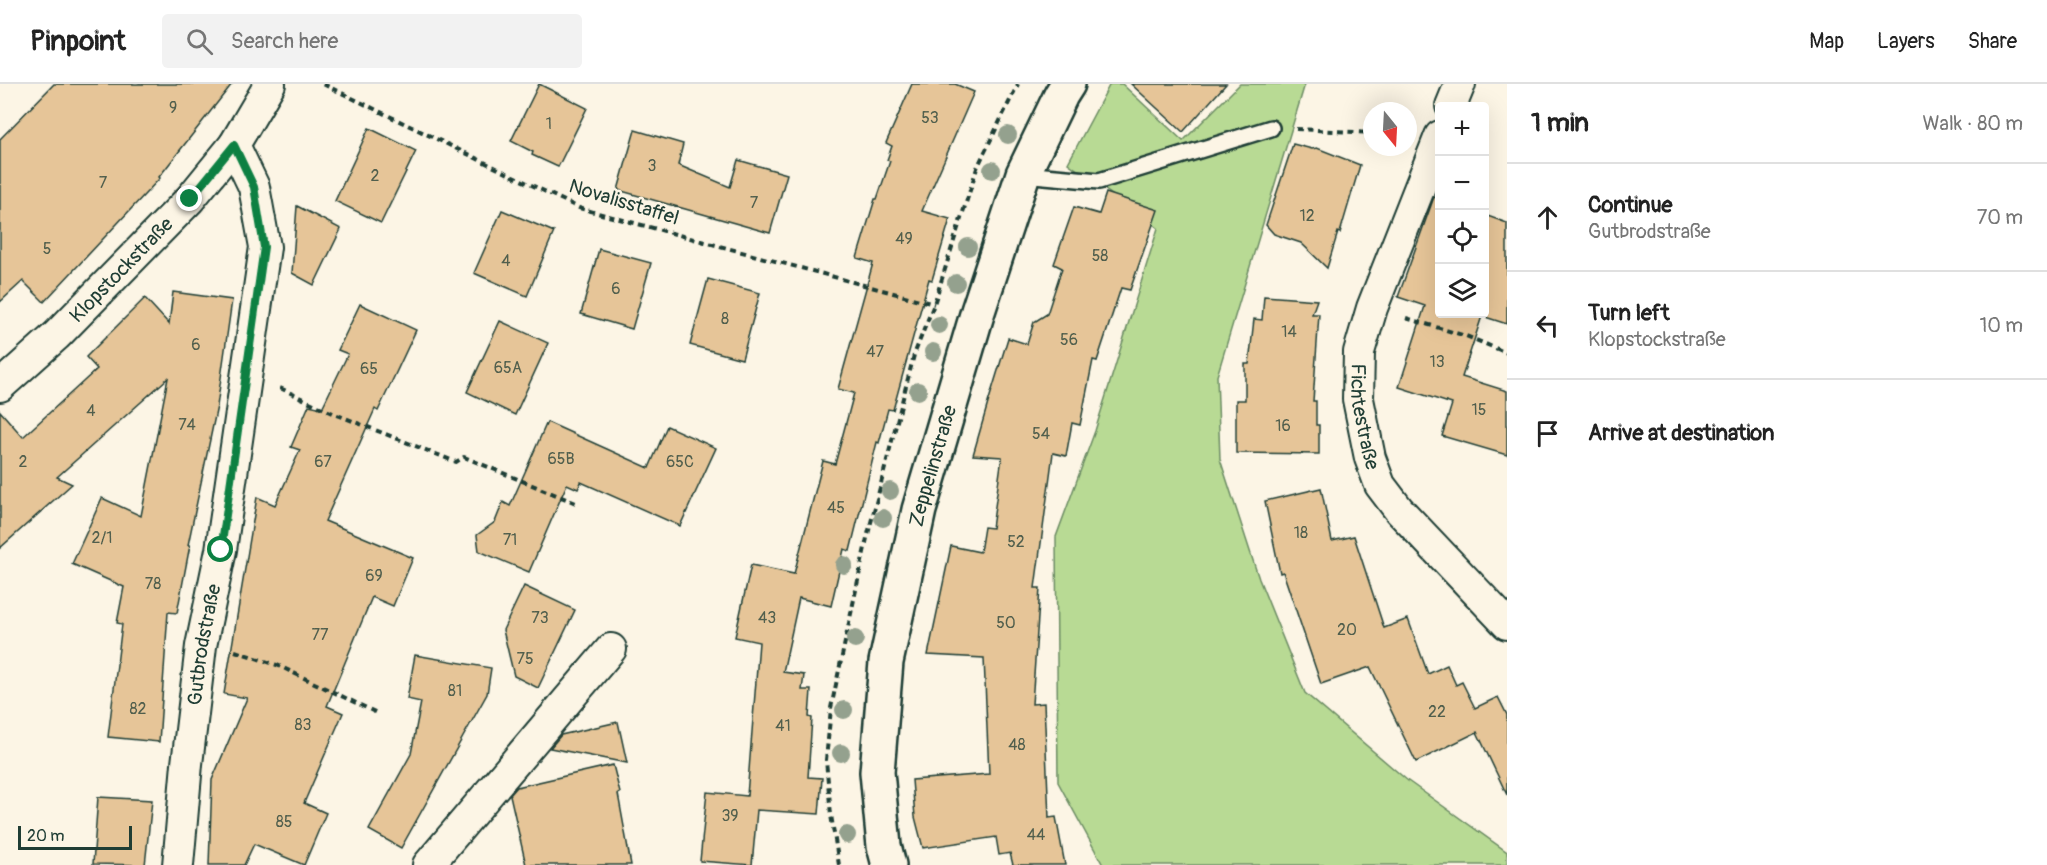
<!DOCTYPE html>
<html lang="en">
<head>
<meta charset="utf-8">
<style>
  :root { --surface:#fff; --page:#f2f2f2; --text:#222; --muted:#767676; --line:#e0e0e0 }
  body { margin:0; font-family:Pangolin,sans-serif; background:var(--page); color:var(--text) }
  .controls { position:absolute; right:18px; top:18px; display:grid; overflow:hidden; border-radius:6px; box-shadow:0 6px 24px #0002 }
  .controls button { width:54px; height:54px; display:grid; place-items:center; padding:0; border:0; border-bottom:2px solid var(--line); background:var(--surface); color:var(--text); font:30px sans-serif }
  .compass { position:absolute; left:1363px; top:18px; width:54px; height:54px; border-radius:50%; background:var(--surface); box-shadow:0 6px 24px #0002; rotate:162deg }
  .scale { position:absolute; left:18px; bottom:15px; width:114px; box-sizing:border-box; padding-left:6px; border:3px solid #1f3d34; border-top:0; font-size:16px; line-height:21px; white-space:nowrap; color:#1f3d34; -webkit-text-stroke:4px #fcf5e5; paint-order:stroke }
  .stop { position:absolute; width:18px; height:18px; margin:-14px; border:4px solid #0b8043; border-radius:50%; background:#fff }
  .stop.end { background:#0b8043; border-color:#fff; box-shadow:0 2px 6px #0008 }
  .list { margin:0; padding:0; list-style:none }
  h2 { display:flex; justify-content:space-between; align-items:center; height:78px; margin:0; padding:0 24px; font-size:26px }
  h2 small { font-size:20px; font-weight:400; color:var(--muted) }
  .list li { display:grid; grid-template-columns:39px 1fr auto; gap:18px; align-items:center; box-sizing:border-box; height:108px; padding:0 24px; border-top:2px solid var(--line) }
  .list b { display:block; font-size:22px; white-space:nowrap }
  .list p { margin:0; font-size:20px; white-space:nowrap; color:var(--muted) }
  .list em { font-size:20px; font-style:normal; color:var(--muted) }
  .icon { flex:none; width:33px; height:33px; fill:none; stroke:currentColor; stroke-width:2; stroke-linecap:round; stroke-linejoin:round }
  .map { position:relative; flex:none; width:1507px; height:781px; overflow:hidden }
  header { display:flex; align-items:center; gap:36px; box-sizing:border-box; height:84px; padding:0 30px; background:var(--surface); border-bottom:2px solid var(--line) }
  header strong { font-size:28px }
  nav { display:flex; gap:33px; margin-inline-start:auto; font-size:21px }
  .search { width:420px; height:54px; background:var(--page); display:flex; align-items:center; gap:15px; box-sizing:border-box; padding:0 21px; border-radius:6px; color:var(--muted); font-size:22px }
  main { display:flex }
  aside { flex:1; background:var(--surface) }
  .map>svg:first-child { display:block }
</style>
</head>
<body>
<header>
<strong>Pinpoint</strong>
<div class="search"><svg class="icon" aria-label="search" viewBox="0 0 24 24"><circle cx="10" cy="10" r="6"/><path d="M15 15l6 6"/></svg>Search here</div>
<nav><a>Map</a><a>Layers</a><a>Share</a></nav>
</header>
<main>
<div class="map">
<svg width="1507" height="781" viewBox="0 0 1507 781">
  <rect width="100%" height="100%" fill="#fcf5e5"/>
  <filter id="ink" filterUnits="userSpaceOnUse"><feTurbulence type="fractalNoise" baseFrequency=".0167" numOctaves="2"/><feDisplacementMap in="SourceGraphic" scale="12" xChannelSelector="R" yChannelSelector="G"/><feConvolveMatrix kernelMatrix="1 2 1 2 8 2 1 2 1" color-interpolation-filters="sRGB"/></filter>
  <g filter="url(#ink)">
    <!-- green -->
    <polygon fill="#b8da94" stroke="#6c8c64" stroke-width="1.5" points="1110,0 1122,0 1183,57 1240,0 1305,0 1217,292 1220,375 1259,495 1305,609 1408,697 1507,768 1507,781 1103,781 1058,698 1056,453 1095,347 1158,144 1068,79"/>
    <!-- building -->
    <g fill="#e6c598" stroke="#1f3d34" stroke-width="1.5">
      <polygon points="54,0 232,0 159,93 160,94 44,218 23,197 0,218 0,55"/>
      <polygon points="539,0 587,24 558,83 532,71 533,68 511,57"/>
      <polygon points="912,0 955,0 974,8 922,127 950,135 932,196 929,195 893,326 888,325 879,359 877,358 850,467 844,465 831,522 799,514 783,588 804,591 802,606 811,606 809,633 812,634 808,693 822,694 819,730 757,726 752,781 700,777 707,708 747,712 759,558 735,553 751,481 794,490 823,377 835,380 854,309 838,305 873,179 857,174 875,115 877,115 890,77 887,76 892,62 886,59"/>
      <polygon points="1131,0 1226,0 1183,48"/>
      <polygon points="369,44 416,67 381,139 335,117"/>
      <polygon points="635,46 683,60 678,81 730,103 738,76 787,90 770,149 618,106"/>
      <polygon points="1293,60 1312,65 1317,64 1360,81 1340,149 1338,148 1327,184 1301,159 1274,150 1266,141"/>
      <polygon points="1106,109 1158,126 1130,206 1121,204 1097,277 1093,276 1080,341 1072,339 1066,372 1053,369 1035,504 1040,504 1032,620 1044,619 1049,734 1056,733 1065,781 1013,781 1010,769 999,771 996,753 923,764 915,733 912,696 989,690 984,574 928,571 951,462 980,468 984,443 992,444 1002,373 973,371 988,319 1008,254 1027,260 1034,238 1047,230 1062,184 1054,180 1074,123 1099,130"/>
      <polygon points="1434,113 1440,115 1440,230 1485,230 1485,131 1507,139 1507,240 1482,232 1462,293 1507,307 1507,371 1442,352 1452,320 1399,303 1425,222 1398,213"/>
      <polygon points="297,122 341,145 314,201 292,189"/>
      <polygon points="502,126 554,148 527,212 474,189"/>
      <polygon points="599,165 651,179 632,245 581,230"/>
      <polygon points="708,195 760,209 742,275 690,261"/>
      <polygon points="173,208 232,216 217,322 188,461 190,461 177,529 168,528 159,658 108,653 122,540 117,539 124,503 72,480 102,414 141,432 168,294 57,393 72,400 0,464 0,327 23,353 97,285 86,273 145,214 169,240"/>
      <polygon points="1264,212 1317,216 1312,230 1319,230 1313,317 1316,317 1316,341 1319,341 1319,370 1236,369 1236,316 1245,316 1245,280 1249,280 1254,235 1262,236"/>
      <polygon points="360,220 416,246 378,327 375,325 325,437 413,474 393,522 372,513 327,622 343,629 304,719 326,729 304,781 254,760 244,781 209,781 212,696 247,614 224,610 257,413 275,421 300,366 291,363 309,321 322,324 348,270 338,266"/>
      <polygon points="500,237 548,259 515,331 467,308"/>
      <polygon points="547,338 649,384 667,342 716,364 680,442 581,398 578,405 567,400 529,488 479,467 477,451 495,438 503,418 510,422"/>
      <polygon points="1321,404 1332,457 1354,452 1384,544 1408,535 1428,590 1447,581 1456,601 1462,598 1475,624 1498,613 1507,631 1507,711 1477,648 1416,678 1370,583 1321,600 1283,488 1280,489 1265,417"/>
      <polygon points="524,502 575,526 538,604 514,592 503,546"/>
      <polygon points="415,571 491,584 487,610 401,764 369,746 411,670 421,618 407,615"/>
      <polygon points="618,638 627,679 550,664 561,651"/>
      <polygon points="613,681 620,709 618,710 631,781 526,781 510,711 517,703"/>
      <polygon points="98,713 152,716 145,781 93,780"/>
    </g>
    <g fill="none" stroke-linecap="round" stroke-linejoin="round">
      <!-- service casing -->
      <g stroke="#1f3d34" stroke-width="20">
        <polyline id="service" points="1023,90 1099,97 1271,44"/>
      </g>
      <!-- minor casing -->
      <g stroke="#1f3d34" stroke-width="34">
        <g id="minor">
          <polyline points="1451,22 1460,0"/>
          <path id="s1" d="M1440 52 1372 224 1359 268 1358 315 1370 374 1380 401 1399 426 1507 540"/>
          <path id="s2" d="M0 302 57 251 190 115 234 61 270 0"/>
          <path id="s3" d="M178 781 187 680 201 562 221 466 265 163 254 103 234 61"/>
          <polyline points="428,781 611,565"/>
        </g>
      </g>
      <!-- tertiary casing -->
      <g stroke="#1f3d34" stroke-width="38">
        <g id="tertiary">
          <path id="s4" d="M889 781 884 762 877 688 886 578 919 426 978 227 1023 90 1061 11 1068 0"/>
        </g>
      </g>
      <!-- path -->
      <g stroke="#1f3d34" stroke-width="4" stroke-dasharray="6 4.5" stroke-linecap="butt">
        <polyline points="323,0 579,124 934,220"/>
        <polyline points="1296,45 1372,49"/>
        <polyline points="1406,234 1466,252 1507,269"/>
        <polyline points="280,304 335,330 456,378 464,373 576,419"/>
        <polyline points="235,567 277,581 379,630"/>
        <polyline points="839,781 831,731 826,676 831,624 867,454 914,271 934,220 977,84 1018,0"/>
      </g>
      <!-- service -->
      <use href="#service" stroke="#fcf5e5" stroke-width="15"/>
      <!-- minor -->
      <use href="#minor" stroke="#fcf5e5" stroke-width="30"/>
      <!-- tertiary -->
      <use href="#tertiary" stroke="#fcf5e5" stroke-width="33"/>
    </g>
    <!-- trees -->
    <g fill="#94a18e">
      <circle cx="1008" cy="51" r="9"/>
      <circle cx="992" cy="86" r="9"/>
      <circle cx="968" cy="163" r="9"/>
      <circle cx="956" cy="199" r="9"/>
      <circle cx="939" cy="241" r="9"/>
      <circle cx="933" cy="268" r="9"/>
      <circle cx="918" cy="307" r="9"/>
      <circle cx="890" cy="407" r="9"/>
      <circle cx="883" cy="434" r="9"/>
      <circle cx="844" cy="481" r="9"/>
      <circle cx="855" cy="555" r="9"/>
      <circle cx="844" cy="626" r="9"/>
      <circle cx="841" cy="669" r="9"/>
      <circle cx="847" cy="751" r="9"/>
    </g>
  </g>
  <g fill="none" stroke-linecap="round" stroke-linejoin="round" filter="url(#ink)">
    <!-- route -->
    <polyline stroke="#0b8043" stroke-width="8" points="190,115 234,61 254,103 264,163 221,466"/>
  </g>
  <g text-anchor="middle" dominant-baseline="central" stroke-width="5" stroke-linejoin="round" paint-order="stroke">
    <!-- number labels -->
    <g font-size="16" fill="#515f4d">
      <text x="173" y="24">9</text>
      <text x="930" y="34">53</text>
      <text x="549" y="40">1</text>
      <text x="652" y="82">3</text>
      <text x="375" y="92">2</text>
      <text x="103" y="99">7</text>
      <text x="754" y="119">7</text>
      <text x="1307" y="132">12</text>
      <text x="904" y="155">49</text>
      <text x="47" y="165">5</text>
      <text x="1100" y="172">58</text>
      <text x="506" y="177">4</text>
      <text x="616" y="205">6</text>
      <text x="725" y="235">8</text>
      <text x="1289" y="248">14</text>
      <text x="1069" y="256">56</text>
      <text x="196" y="261">6</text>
      <text x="875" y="268">47</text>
      <text x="1437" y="278">13</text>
      <text x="508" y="284">65A</text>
      <text x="369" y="285">65</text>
      <text x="1479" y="326">15</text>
      <text x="91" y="327">4</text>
      <text x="187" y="341">74</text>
      <text x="1283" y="342">16</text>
      <text x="1041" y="350">54</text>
      <text x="561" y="375">65B</text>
      <text x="23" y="378">2</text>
      <text x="323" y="378">67</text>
      <text x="680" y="378">65C</text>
      <text x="836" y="424">45</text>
      <text x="1301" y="449">18</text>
      <text x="102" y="454">2/1</text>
      <text x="510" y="456">71</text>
      <text x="1016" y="458">52</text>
      <text x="374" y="492">69</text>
      <text x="153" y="500">78</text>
      <text x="540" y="534">73</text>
      <text x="767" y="534">43</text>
      <text x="1006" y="539">50</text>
      <text x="1347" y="546">20</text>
      <text x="320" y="551">77</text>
      <text x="525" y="575">75</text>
      <text x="455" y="607">81</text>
      <text x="138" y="625">82</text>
      <text x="1437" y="628">22</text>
      <text x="303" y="641">83</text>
      <text x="783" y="642">41</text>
      <text x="1017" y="661">48</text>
      <text x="730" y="732">39</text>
      <text x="284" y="738">85</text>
      <text x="1036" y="751">44</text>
    </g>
    <!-- street labels -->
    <g font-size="20" fill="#1f3d34" stroke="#fcf5e5">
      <text transform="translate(624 118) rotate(17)">Novalisstaffel</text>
      <text stroke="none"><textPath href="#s2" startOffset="168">Klopstockstraße</textPath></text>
      <text stroke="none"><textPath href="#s1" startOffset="296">Fichtestraße</textPath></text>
      <text stroke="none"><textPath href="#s4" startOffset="406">Zeppelinstraße</textPath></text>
      <text stroke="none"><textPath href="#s3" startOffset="222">Gutbrodstraße</textPath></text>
    </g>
  </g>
</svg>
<div class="controls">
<button>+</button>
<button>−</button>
<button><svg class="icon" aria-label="locate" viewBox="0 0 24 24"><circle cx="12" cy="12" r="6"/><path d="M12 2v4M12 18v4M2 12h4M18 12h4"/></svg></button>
<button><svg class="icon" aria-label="layers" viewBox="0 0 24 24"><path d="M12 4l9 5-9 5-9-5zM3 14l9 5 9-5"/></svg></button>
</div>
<svg class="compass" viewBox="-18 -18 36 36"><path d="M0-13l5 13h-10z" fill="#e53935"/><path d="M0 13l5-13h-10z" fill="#767676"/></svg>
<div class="scale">20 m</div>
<div class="stop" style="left:221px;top:466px"></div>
<div class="stop end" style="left:190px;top:115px"></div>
</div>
<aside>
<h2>1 min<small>Walk · 80 m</small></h2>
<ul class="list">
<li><svg class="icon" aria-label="ahead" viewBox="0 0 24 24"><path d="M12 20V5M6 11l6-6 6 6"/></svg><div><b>Continue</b><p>Gutbrodstraße</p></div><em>70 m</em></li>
<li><svg class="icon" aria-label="left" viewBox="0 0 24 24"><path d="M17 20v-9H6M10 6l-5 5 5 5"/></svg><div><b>Turn left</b><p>Klopstockstraße</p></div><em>10 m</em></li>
<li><svg class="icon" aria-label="arrive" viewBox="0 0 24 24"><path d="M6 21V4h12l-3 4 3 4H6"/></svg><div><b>Arrive at destination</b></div></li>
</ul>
</aside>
</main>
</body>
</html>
